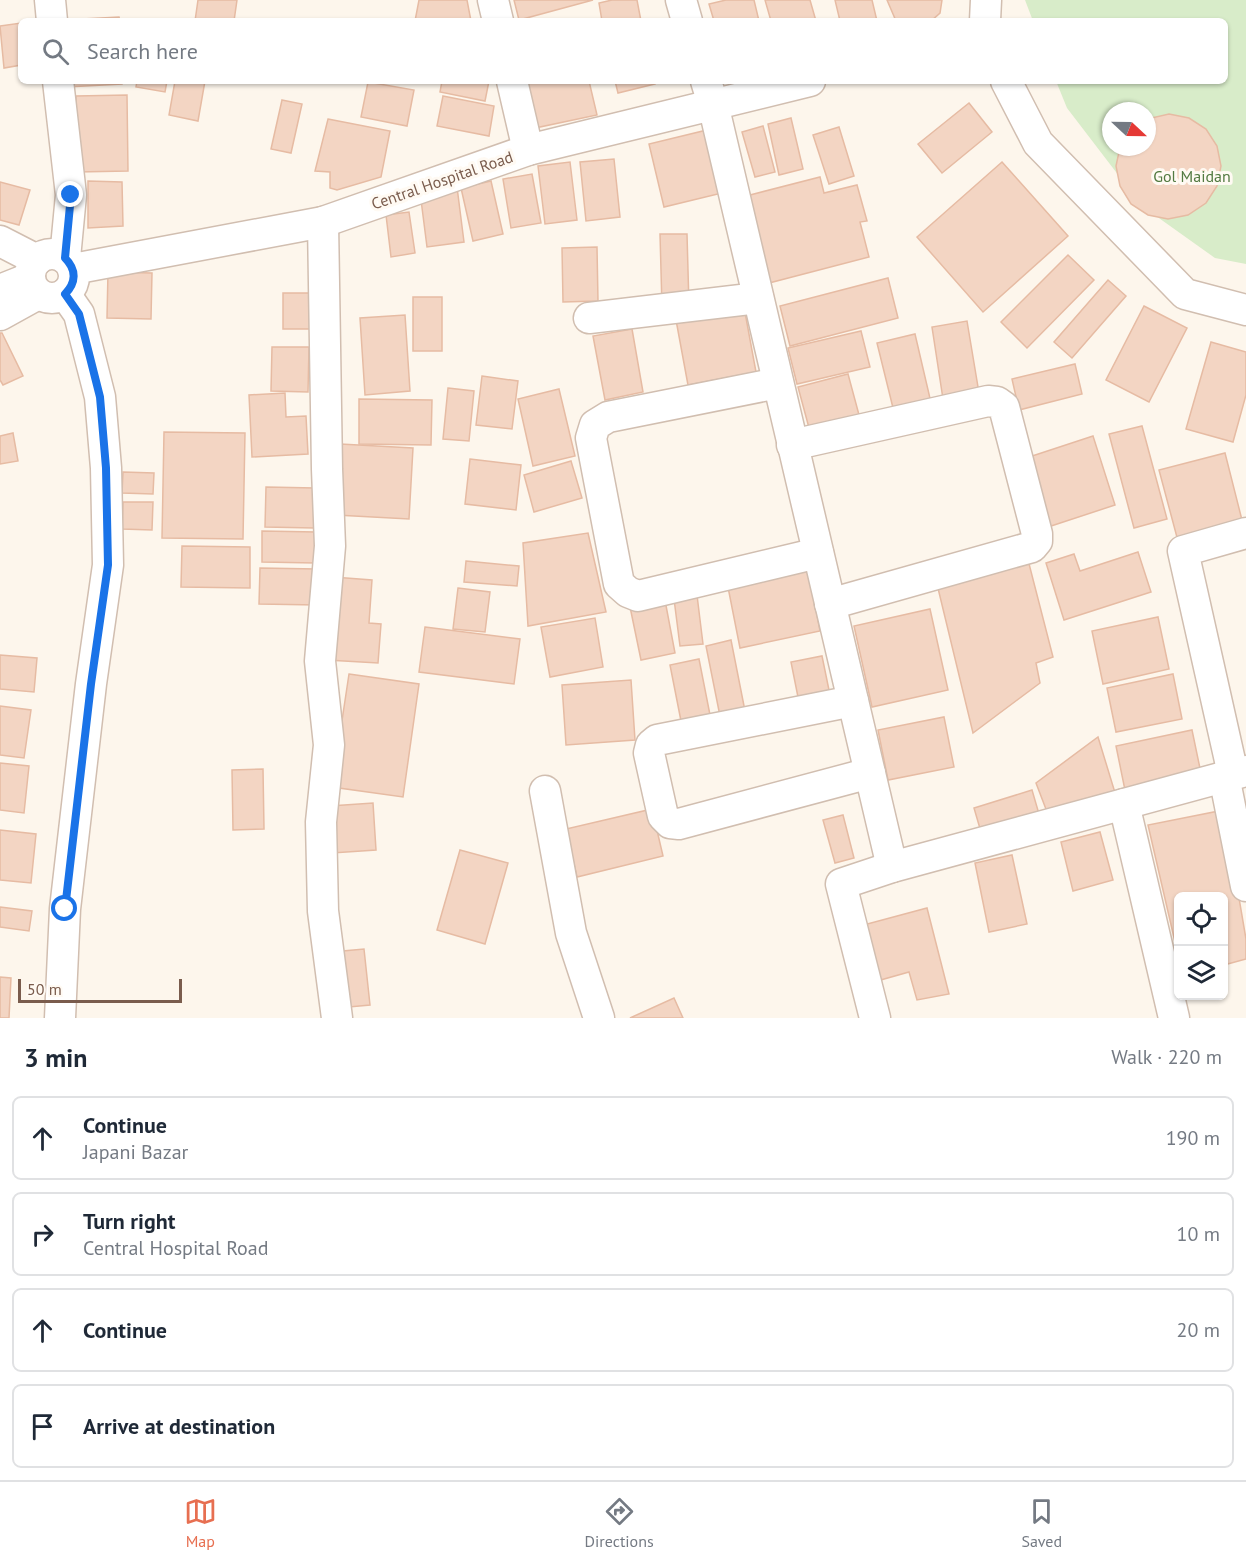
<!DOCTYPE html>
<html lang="en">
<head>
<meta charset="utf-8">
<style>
  :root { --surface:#fff; --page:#f2f2f3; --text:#1f2937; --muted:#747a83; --line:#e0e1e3; --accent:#e76f51 }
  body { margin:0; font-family:"PT Sans",sans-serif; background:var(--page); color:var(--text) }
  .controls { position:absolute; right:18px; bottom:18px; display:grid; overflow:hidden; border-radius:9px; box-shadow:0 2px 4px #0004 }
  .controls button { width:54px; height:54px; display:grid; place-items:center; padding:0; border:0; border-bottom:2px solid var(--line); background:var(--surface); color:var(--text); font:30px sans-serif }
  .compass { position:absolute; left:1102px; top:102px; width:54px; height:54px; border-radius:50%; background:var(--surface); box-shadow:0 2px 4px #0004; rotate:112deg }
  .scale { position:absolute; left:18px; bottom:15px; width:164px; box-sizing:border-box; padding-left:6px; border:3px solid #7a5c4d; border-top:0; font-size:16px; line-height:21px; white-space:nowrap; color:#7a5c4d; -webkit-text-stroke:4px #fffaf3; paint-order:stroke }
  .stop { position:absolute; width:18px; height:18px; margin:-14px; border:4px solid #1a73e8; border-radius:50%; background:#fff }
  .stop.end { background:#1a73e8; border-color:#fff; box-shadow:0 2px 6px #0008 }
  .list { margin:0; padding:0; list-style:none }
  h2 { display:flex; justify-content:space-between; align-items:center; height:78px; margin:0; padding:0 24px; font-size:26px }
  h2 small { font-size:20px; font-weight:400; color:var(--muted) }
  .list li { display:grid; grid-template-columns:39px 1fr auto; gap:18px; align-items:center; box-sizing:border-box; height:84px; margin:0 12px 12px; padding:0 12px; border:2px solid var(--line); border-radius:9px }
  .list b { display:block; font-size:22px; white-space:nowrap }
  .list p { margin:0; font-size:20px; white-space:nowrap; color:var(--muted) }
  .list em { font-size:20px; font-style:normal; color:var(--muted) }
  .icon { flex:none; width:33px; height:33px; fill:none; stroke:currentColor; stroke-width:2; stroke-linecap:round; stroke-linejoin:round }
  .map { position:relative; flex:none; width:1246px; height:1018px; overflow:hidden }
  .search { position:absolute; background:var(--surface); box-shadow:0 2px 4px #0004; left:18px; right:18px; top:18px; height:66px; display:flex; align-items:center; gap:15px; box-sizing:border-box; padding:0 21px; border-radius:9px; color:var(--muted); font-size:22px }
  .sheet { height:462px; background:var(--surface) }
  nav { display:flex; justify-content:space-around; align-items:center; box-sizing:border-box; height:84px; border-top:2px solid var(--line); background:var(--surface); font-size:16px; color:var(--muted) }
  nav a { display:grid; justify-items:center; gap:3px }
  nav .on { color:var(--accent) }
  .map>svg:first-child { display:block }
</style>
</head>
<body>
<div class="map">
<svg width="1246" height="1018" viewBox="0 0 1246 1018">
  <rect width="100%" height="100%" fill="#fdf6ec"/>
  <!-- green -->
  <path fill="#d8ecc9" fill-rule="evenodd" d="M1025 0H1246V264L1215 258 1142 206 1067 108 1056 81H1225V21H1033ZM1111 111H1147V147H1111Z"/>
  <!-- building -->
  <g fill="#f3d5c3" stroke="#e6bba3" stroke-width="1.5">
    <polygon points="198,0 237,0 234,21 195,21"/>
    <polygon points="419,0 467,0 471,21 415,21"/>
    <polygon points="514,0 593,0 519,20"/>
    <polygon points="612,0 637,0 641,21 602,21 599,3"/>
    <polygon points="726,0 754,0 759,21 714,21 709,4"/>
    <polygon points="765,0 810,0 816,21 771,21"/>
    <polygon points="835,0 872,0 877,21 840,21"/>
    <polygon points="887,0 942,0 940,13 931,21 896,21"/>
    <polygon points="119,17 120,21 64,21 64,20"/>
    <polygon points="21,23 21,65 4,68 0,26"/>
    <polygon points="67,81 122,81 122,84 67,87"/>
    <polygon points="137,81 167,81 165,92 136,87"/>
    <polygon points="175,81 205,81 198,121 169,115"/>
    <polygon points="442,81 489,81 485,101 440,92"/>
    <polygon points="525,81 589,81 597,115 535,128"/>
    <polygon points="615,81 654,81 655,84 618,93"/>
    <polygon points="368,82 414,90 407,126 361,117"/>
    <polygon points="127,95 128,171 77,172 76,96"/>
    <polygon points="443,96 494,106 489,136 437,126"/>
    <polygon points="282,100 302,104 291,153 271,149"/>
    <polygon points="969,103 992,132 942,173 918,144"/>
    <polygon points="1169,114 1189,118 1206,129 1217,146 1221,166 1217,186 1206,203 1188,215 1168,219 1148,215 1131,204 1120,186 1116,166 1120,147 1147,147 1147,119"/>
    <polygon points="791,118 803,169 779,175 768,124"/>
    <polygon points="328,119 390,131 381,177 337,190 330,188 330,172 315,171"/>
    <polygon points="763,126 775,172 755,177 742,132"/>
    <polygon points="839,127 854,176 829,184 813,135"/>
    <polygon points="707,130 722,193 664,207 649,144"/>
    <polygon points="614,159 620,217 586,221 580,162"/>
    <polygon points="570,162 577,220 545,224 538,166"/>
    <polygon points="1002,162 1068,236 983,312 917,237"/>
    <polygon points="532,174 541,223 511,228 503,179"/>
    <polygon points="820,177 824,193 857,185 867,221 860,222 869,257 769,283 746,196"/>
    <polygon points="88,181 122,182 123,226 88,228"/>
    <polygon points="491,181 503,234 473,241 461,188"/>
    <polygon points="0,182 30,190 19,225 0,220"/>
    <polygon points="457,187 464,242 427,247 420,192"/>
    <polygon points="409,212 415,253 391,257 386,215"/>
    <polygon points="660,234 687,234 689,306 662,307"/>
    <polygon points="597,247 598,301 563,302 562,248"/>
    <polygon points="1068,255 1094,280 1027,348 1001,322"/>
    <polygon points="108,272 152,273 151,319 107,318"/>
    <polygon points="888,278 898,318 790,346 780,306"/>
    <polygon points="1108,280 1126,296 1072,358 1054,342"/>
    <polygon points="283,293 312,293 311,329 283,329"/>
    <rect x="413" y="297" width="29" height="54"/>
    <polygon points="1144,306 1187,328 1149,402 1106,380"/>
    <polygon points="744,307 756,372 688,385 676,320"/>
    <polygon points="405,315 410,391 365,395 360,318"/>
    <polygon points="967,321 979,393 943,399 932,327"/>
    <polygon points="632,329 643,392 605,400 593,336"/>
    <polygon points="861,331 870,367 797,384 788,348"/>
    <polygon points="0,333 2,333 23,376 3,385 0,380"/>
    <polygon points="915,334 932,407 895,416 877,343"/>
    <polygon points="1211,342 1246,352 1246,395 1233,442 1186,429"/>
    <polygon points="272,347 309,347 308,392 271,391"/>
    <polygon points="1075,364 1082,394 1019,410 1012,379"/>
    <polygon points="848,374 862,426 812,439 798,387"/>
    <polygon points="482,376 518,381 512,429 476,425"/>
    <polygon points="448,388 474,391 469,441 443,439"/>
    <polygon points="559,389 575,456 533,466 518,399"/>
    <polygon points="285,393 286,417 306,416 308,454 252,457 249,395"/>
    <polygon points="359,399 432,400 431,445 359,444"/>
    <polygon points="1142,426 1167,519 1134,528 1109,434"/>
    <polygon points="164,432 245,433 243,539 162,538"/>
    <polygon points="13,433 18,461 0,464 0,436"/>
    <polygon points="1093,436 1115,505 1042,529 1020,460"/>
    <polygon points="340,444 413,448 409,519 336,515"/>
    <polygon points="1225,453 1243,524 1178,541 1159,470"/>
    <polygon points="470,459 521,465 516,510 465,504"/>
    <polygon points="571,461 582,498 534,512 524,475"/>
    <polygon points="123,472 154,473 153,494 122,493"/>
    <polygon points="266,487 315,488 314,528 265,527"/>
    <polygon points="123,502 153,502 152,530 122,529"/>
    <polygon points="262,531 316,532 315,563 262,562"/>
    <polygon points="588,533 606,612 528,626 523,543"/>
    <polygon points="182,546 250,547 250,588 181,587"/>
    <polygon points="1138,552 1151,592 1064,620 1046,563 1074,554 1080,571"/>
    <polygon points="1027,556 1053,657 1036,663 1040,683 973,733 936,580"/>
    <polygon points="466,561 519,566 517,586 464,582"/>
    <polygon points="807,561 820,631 740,648 726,577"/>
    <polygon points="260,568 317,569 317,605 259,604"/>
    <polygon points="333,577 372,580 369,623 381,624 378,663 327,660"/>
    <polygon points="696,587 703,644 680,646 673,591"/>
    <polygon points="458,588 490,592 485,632 453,629"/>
    <polygon points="664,595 675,653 641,660 629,602"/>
    <polygon points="930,609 948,690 872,707 854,626"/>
    <polygon points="1158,617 1169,669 1103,684 1092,631"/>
    <polygon points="595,618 603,667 550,677 541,627"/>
    <polygon points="425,627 520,639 514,684 419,672"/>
    <polygon points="731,640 746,716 721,721 706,646"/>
    <polygon points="0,655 37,658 34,692 0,689"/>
    <polygon points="822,656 830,695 799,702 791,662"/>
    <polygon points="699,659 711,720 682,726 670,665"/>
    <polygon points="349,674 419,684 403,797 332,787"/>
    <polygon points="1173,674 1182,719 1116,732 1107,688"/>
    <polygon points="631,680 635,740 566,745 562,685"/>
    <polygon points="0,706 31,710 24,758 0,755"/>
    <polygon points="944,717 954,767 888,780 878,730"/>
    <polygon points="1192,730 1202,778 1126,795 1116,746"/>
    <polygon points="1098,737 1116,796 1049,817 1036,783"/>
    <polygon points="0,763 29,766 24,813 0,810"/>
    <polygon points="263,769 264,829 233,830 232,770"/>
    <polygon points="1032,790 1039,814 981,832 974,808"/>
    <polygon points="373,803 376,850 332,853 330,806"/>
    <polygon points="652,809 663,856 577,877 566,829"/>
    <polygon points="1224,810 1246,939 1246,959 1224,965 1224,897 1178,897 1178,955 1148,825"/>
    <polygon points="843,815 854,858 835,863 823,820"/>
    <polygon points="0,830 36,834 31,883 0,880"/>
    <polygon points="1100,832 1113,880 1073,891 1061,842"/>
    <polygon points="460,850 508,863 485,944 437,930"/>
    <polygon points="1012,855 1027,924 989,932 975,863"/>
    <polygon points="0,907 32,911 29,931 0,927"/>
    <polygon points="927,908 949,994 917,1000 909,972 870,983 856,927"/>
    <polygon points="364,949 370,1005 349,1007 343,951"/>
    <polygon points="0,977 11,978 9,1018 0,1018"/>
    <polygon points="674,998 683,1018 630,1018"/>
  </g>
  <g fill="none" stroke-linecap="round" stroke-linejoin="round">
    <!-- minor casing -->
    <g stroke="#d1beb0" stroke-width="33">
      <g id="minor">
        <polyline points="50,0 52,21"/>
        <polyline points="493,0 498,21"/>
        <polyline points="681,0 687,21"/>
        <polyline points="985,21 986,0"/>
        <polyline points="58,81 71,195 65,258"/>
        <polyline points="512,81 528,150"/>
        <polyline points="706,81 713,104 892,867 1246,771"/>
        <polyline points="1006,81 1038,143 1185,294 1246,310"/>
        <polyline points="323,222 327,469 330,546 320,661 329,745 321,822 323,911 337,1018"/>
        <polyline points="0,241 37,260"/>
        <circle cx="52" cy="276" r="22"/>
        <polyline points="73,269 323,222 528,150 810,81"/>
        <polyline points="0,290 30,278"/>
        <polyline points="0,315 38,294"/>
        <polyline points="589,318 758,298"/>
        <polyline points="778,383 608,417 595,425 591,438 619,584 628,592 638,596 818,553"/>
        <polyline points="792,445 988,401 997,402 1004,407 1037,534 1037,541 1032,547 830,604"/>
        <polyline points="853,701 657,740 651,745 649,753 663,816 670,823 679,824 870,773"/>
        <polyline points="1233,774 1183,551 1246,533"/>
        <polyline points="1224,776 1246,886"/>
        <polyline points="545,791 571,933 599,1018"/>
        <polyline points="1124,804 1174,1018"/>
        <polyline points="60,1018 65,909 91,684 108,565 106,468 100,397 79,314 65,294"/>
        <polyline points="875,1018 841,884 892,867"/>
      </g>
    </g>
    <!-- minor -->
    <use href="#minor" stroke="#fff" stroke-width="30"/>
  </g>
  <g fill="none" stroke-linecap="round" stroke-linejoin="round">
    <!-- route -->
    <path stroke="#1a73e8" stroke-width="8" d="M65 909 91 684 108 565 106 468 100 397 79 314 65 294C76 283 77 270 65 258L71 195"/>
  </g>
  <g text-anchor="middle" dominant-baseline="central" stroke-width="6" stroke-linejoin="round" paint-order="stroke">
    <!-- park labels -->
    <g font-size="16" fill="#537a41" stroke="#fffaf3">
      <text x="1192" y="176">Gol Maidan</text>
    </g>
    <!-- street labels -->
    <g font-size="16" fill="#7a5c4d" stroke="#fffaf3">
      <text transform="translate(442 180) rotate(-19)">Central Hospital Road</text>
    </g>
  </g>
</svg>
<div class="controls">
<button><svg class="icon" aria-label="locate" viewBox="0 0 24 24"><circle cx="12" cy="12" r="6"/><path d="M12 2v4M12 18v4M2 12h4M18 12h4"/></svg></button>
<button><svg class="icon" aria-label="layers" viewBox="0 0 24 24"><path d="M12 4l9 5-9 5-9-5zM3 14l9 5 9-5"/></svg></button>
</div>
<svg class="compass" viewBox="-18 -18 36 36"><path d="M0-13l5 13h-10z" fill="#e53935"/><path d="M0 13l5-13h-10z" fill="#747a83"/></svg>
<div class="scale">50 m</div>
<div class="stop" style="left:65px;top:909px"></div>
<div class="stop end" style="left:71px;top:195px"></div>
<div class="search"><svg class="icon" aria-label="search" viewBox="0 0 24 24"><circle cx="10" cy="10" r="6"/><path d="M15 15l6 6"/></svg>Search here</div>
</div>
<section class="sheet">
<h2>3 min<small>Walk · 220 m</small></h2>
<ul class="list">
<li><svg class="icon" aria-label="ahead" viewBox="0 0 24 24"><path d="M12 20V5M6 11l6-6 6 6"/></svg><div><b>Continue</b><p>Japani Bazar</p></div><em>190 m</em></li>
<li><svg class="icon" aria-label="right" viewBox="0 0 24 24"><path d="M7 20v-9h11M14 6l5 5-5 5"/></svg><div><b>Turn right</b><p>Central Hospital Road</p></div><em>10 m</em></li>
<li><svg class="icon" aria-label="ahead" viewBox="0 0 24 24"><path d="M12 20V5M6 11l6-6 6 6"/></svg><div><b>Continue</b></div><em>20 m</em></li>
<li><svg class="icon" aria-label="arrive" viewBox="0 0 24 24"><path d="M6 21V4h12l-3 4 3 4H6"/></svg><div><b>Arrive at destination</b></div></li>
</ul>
</section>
<nav>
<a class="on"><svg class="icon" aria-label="map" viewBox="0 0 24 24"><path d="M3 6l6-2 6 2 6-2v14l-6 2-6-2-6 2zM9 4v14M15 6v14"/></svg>Map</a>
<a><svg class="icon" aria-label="directions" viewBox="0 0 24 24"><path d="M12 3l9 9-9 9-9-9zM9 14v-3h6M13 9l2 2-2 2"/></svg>Directions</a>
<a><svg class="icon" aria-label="saved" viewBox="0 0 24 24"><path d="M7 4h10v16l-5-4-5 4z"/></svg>Saved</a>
</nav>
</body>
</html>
